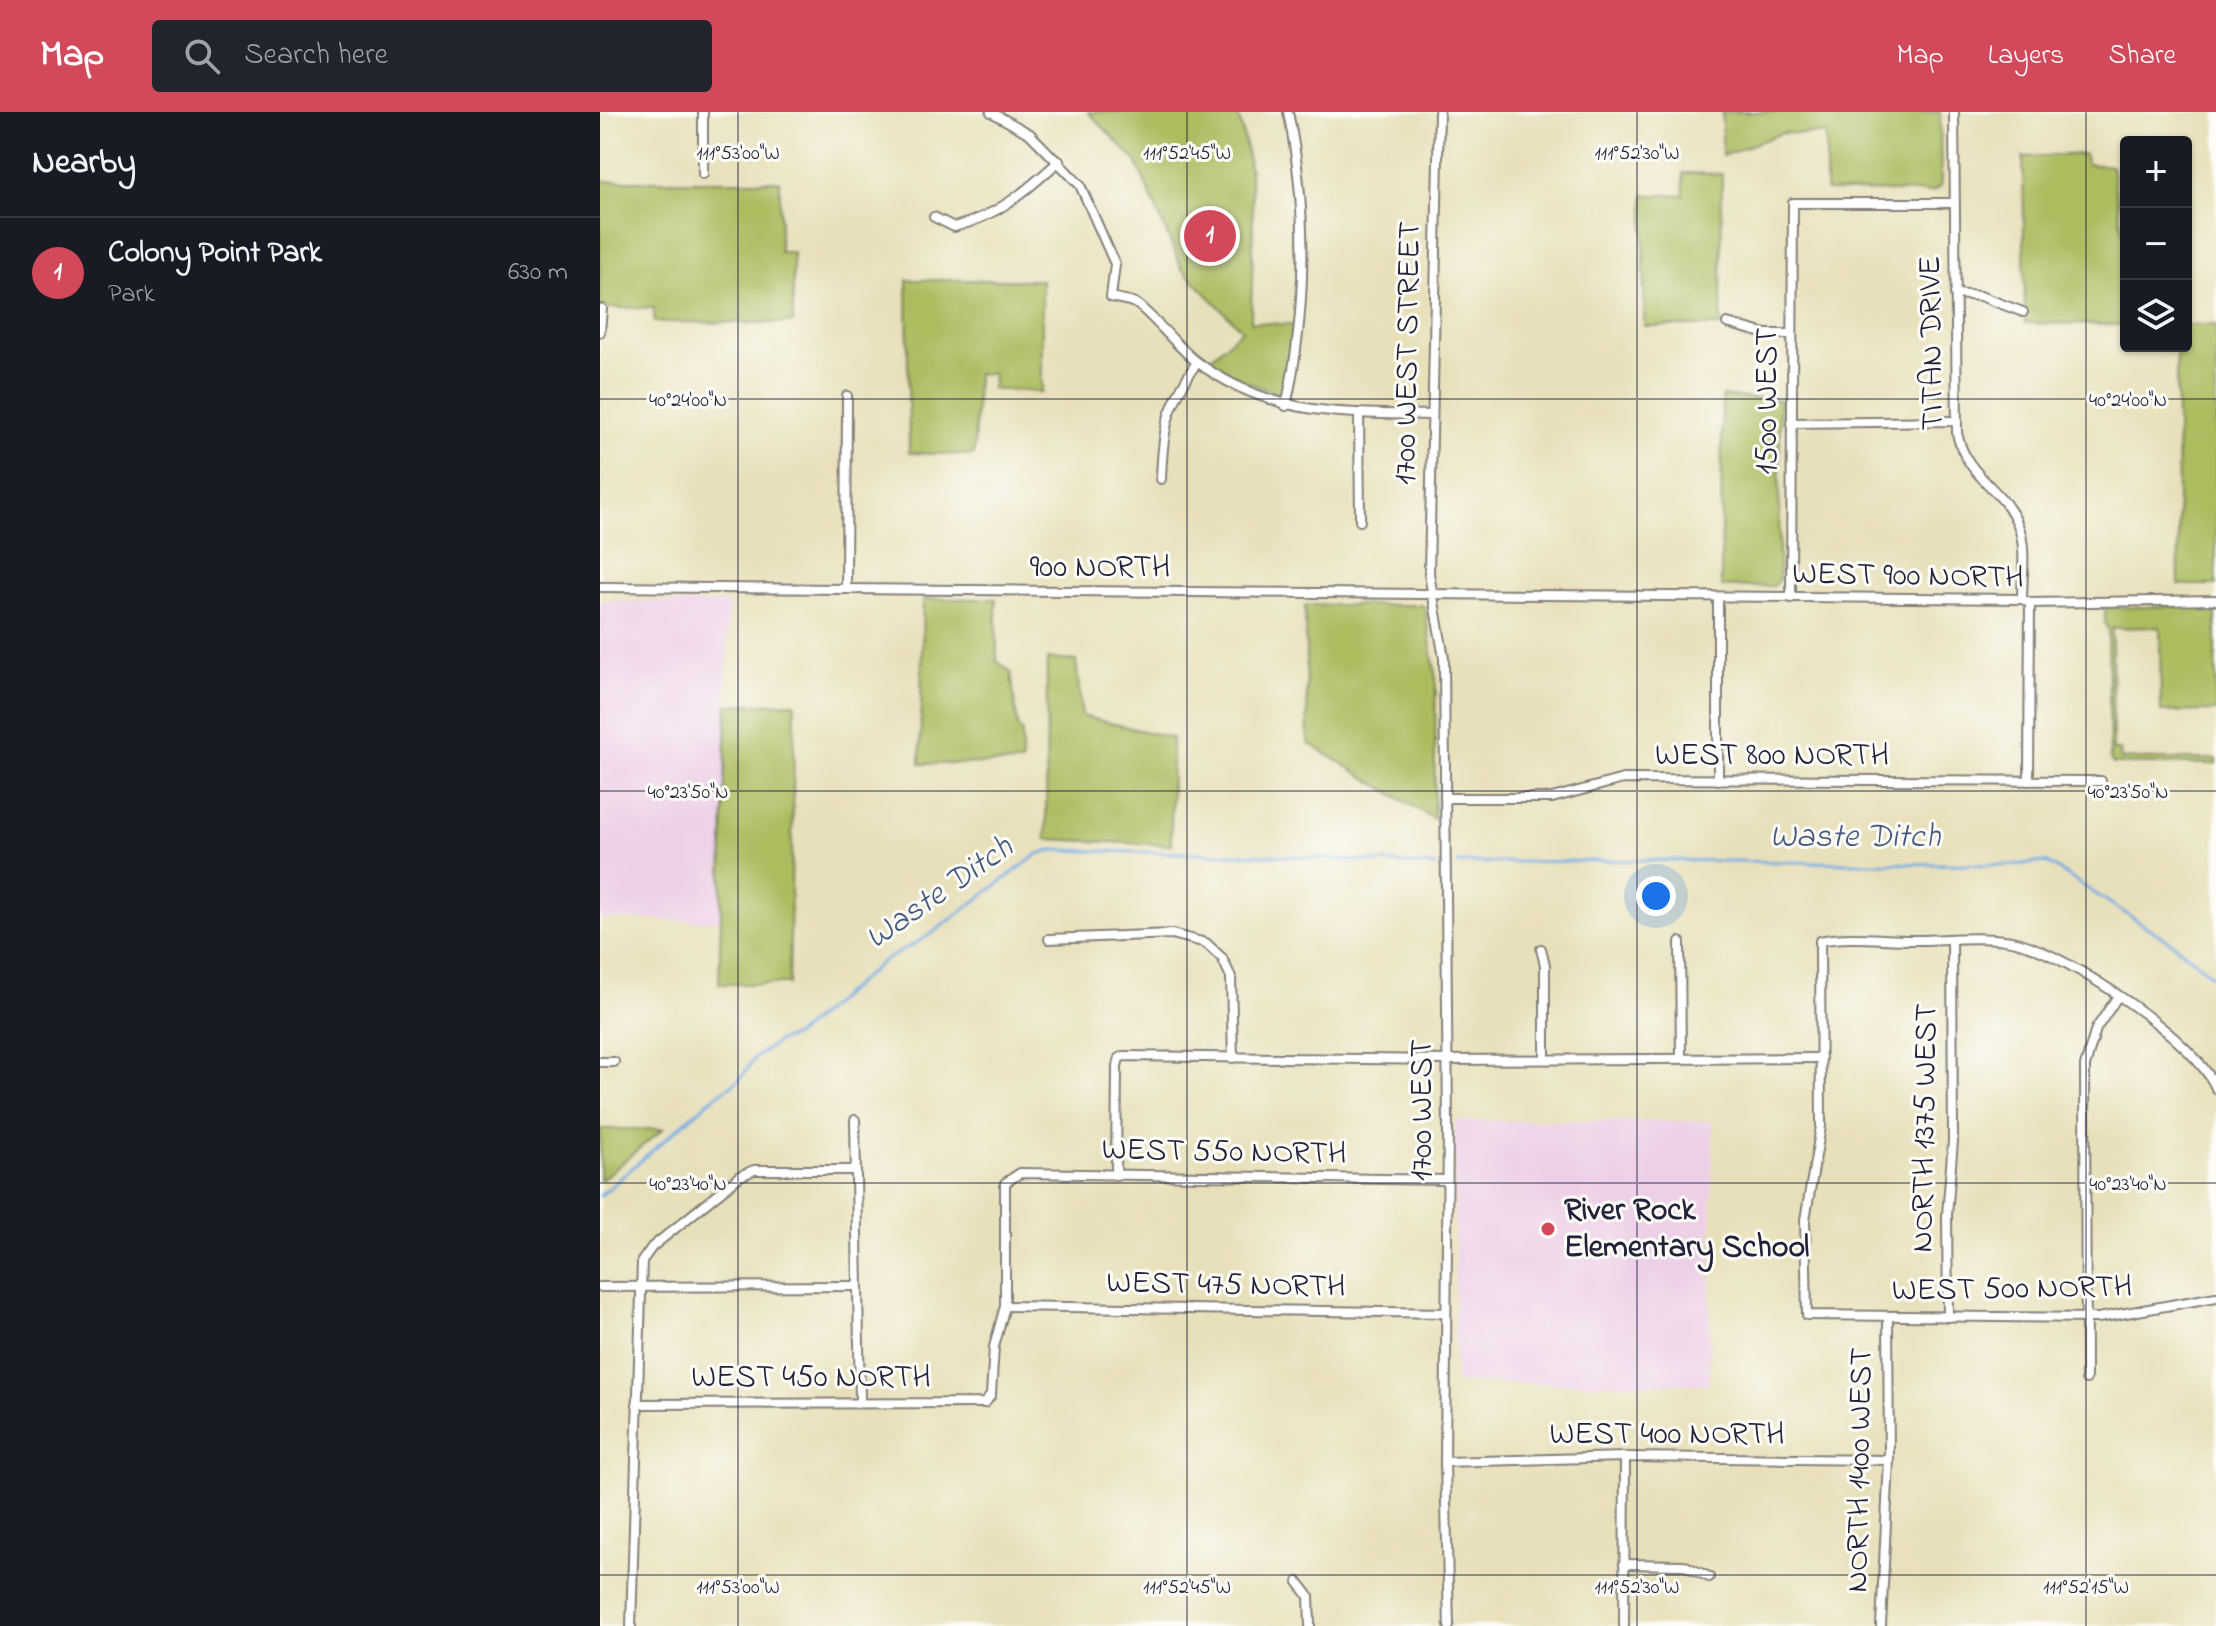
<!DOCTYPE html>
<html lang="en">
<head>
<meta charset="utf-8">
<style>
  :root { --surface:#171b24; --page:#20242c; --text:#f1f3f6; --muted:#9ea1a6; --line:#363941; --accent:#d1495b }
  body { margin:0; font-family:"Indie Flower",sans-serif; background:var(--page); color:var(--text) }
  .controls { position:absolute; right:24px; top:24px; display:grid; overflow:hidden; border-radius:8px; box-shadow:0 2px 6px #0004 }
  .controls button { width:72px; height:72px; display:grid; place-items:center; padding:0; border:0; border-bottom:2px solid var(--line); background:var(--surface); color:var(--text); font:40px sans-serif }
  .you { position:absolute; left:1056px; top:784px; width:28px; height:28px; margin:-20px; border:6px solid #fff; border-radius:50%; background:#1a73e8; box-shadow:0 0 0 12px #1a73e833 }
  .badge { display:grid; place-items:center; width:52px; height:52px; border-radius:50%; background:var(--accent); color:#fff; font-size:26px; font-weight:700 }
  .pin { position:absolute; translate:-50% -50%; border:4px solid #fff; box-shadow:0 2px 8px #0006 }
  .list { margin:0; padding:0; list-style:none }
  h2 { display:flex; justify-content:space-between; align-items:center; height:104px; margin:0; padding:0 32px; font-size:34px }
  h2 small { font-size:26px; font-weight:400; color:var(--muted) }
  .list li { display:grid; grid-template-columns:52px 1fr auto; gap:24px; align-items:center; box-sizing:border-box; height:112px; padding:0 32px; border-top:2px solid var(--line) }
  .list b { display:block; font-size:30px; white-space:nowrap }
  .list p { margin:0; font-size:26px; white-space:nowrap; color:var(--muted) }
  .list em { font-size:26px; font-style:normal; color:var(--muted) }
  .icon { flex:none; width:44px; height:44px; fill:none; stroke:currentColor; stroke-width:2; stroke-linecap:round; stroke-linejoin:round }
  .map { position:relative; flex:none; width:1616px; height:1514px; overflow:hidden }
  header { display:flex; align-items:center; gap:48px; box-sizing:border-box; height:112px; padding:0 40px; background:var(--accent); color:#fff }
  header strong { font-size:38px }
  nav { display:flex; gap:44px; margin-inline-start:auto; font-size:28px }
  .search { width:560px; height:72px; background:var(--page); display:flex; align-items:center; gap:20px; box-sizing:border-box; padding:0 28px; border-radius:8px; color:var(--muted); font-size:30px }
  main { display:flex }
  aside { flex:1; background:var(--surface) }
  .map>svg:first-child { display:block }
</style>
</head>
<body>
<header>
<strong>Map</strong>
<div class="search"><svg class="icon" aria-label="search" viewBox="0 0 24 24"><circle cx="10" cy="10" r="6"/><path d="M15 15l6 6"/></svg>Search here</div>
<nav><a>Map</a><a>Layers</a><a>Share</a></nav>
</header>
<main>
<aside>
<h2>Nearby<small></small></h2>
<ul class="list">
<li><span class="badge">1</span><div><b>Colony Point Park</b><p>Park</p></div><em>630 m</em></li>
</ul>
</aside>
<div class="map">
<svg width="1616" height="1514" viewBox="0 0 1616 1514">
  <rect width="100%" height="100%" fill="#fdfcf7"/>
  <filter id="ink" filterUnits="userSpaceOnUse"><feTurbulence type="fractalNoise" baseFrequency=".0125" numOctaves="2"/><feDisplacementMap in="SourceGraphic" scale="16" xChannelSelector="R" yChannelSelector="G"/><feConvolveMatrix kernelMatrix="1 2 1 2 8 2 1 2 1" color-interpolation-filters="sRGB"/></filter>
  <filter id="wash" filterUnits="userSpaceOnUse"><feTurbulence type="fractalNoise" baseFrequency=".006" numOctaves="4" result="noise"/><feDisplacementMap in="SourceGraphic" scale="32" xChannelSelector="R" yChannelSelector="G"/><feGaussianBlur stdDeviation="1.8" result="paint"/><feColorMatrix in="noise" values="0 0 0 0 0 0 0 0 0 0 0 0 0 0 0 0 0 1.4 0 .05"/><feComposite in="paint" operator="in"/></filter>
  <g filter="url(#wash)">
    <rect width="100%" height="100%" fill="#e8e0ba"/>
    <!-- built -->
    <g fill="#edd0e8">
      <polygon points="0,489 128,491 124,809 0,807"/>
      <polygon points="855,1009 1113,1009 1109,1272 855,1271"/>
    </g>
    <!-- green -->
    <g fill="#acbc5f" stroke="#676f4d" stroke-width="2">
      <path d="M488 0H637C659 67 652 140 651 210L694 213 682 283 646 270 609 247 642 218 582 157 536 49Z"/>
      <polygon points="1122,0 1340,0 1341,74 1332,80 1226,79 1226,22 1182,21 1122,44"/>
      <polygon points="1484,42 1487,52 1512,54 1526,143 1526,213 1425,211 1423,45"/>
      <polygon points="1083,61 1122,62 1121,214 1044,214 1044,83 1084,83"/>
      <polygon points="0,69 180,69 180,140 193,140 193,211 54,210 54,196 0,196"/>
      <polygon points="307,168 442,168 442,280 392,277 393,262 377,262 374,343 309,341"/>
      <polygon points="1586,213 1616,213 1616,473 1579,473 1576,234 1586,234"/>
      <polygon points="1122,284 1180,288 1179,467 1174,474 1121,475"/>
      <polygon points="323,487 396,487 397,549 411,560 418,616 422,619 422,651 320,652"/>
      <polygon points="705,493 822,493 825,496 836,567 834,707 708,631"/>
      <polygon points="1616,493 1616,599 1561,600 1560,515 1512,516 1513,638 1520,638 1521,647 1616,647 1616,652 1513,652 1510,647 1508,517 1505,512 1505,496"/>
      <polygon points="447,547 476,549 482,604 572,626 571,733 446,727"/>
      <polygon points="195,591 189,872 119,872 127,593"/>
      <polygon points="0,1017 63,1017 0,1069"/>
    </g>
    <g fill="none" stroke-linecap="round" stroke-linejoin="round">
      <!-- stream -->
      <g stroke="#74ace3" stroke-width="3">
        <polyline points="858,751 1053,748 1411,753 1446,750 1575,833 1616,867"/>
        <polyline points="0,1084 113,986 139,968 155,946 179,929 195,924 282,850 330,823 438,742 452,738 672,743 836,754"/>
      </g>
    </g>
  </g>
  <g filter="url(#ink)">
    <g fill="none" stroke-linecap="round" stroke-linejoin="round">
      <!-- minor casing -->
      <g stroke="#85817a" stroke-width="12">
        <g id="minor">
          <polyline points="103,0 103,62"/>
          <path d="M391 0 430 22 480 73 515 152 511 185C519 187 528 188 535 191 547 197 580 238 597 250 672 305 743 301 831 303"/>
          <polyline points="839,0 829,462 844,546 848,1017 845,1350 849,1514"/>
          <path d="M1354 0 1357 321C1366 366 1403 375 1418 413 1427 435 1422 464 1422 487"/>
          <path d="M334 105 354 115C398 104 426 79 459 49"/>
          <polyline points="1355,182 1380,184 1423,200"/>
          <polyline points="1127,211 1166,222 1192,222"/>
          <polyline points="0,220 2,197"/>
          <path d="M686 294C707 199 708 95 688 0"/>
          <polyline points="759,301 760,409"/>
          <polyline points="1191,311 1357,309"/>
          <path d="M561 367C563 313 567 296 597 250"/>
          <polyline points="0,475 1422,487 1430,491 1616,488"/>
          <polyline points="246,477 247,284"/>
          <polyline points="1191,486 1193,91 1354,91"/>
          <polyline points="1118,487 1118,668"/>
          <polyline points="1429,669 1430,491"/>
          <polyline points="845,686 952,686 1023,667 1501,669"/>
          <polyline points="449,827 572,822 606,831 622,846 631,865 633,946"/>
          <polyline points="1080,830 1081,946"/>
          <polyline points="941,837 945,853 945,947"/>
          <polyline points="0,950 14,950"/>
          <path d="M1616 976C1597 929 1467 842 1416 830 1384 823 1346 828 1312 828 1282 828 1249 823 1220 829L1221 1014 1205 1108 1207 1203 1498 1206 1616 1185"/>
          <polyline points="255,1008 260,1289"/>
          <polyline points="516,1063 517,954 519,946 524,944 848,948 1221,946"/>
          <polyline points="0,1175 257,1174"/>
          <polyline points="405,1194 846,1201"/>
          <polyline points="1348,1205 1347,1103 1353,1029 1352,828"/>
          <polyline points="1486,1267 1485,954 1496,917 1518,884"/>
          <polyline points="37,1292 385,1291 391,1283 394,1235 405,1194 405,1071 420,1061 846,1068"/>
          <polyline points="845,1350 1025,1345 1289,1348"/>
          <polyline points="1024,1452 1083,1453 1109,1465"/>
          <polyline points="698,1470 709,1484 710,1514"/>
          <polyline points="31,1514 42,1149 52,1135 140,1064 154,1058 255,1058"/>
          <polyline points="1024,1514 1025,1345"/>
          <polyline points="1281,1514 1289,1348 1288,1204"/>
        </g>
      </g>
      <!-- minor -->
      <use href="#minor" stroke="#fff" stroke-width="8"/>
    </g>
  </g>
  <!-- ticks -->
  <path fill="none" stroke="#22223b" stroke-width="2" stroke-opacity="0.45" d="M138 0V1514M587 0V1514M1037 0V1514M1486 0V1514M0 287H1616M0 679H1616M0 1071H1616M0 1463H1616"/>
  <!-- markers -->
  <circle fill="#d1495b" stroke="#fdfcf7" stroke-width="3" cx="948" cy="1117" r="8"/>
  <g text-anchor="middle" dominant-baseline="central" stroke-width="6" stroke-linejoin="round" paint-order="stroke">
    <!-- street labels -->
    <g font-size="32" fill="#22223b" stroke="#fdfcf7">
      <text transform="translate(1333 231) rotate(-91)">TITAN DRIVE</text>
      <text transform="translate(809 241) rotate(-89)">1700 WEST STREET</text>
      <text transform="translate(1168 289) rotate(-90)">1500 WEST</text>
      <text x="500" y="456">900 NORTH</text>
      <text transform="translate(1308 465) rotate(1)">WEST 900 NORTH</text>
      <text x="1172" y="644">WEST 800 NORTH</text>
      <text transform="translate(823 998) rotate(-90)">1700 WEST</text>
      <text transform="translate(1326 1016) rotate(-89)">NORTH 1375 WEST</text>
      <text transform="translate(624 1041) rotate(1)">WEST 550 NORTH</text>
      <text transform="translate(626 1174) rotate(1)">WEST 475 NORTH</text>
      <text transform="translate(1412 1178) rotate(-1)">WEST 500 NORTH</text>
      <text x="211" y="1266">WEST 450 NORTH</text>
      <text x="1067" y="1323">WEST 400 NORTH</text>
      <text transform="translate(1261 1358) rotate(-89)">NORTH 1400 WEST</text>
    </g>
    <!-- poi labels -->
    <g font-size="32" font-weight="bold" fill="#22223b" stroke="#fdfcf7" text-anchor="start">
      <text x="964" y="1099">River Rock<tspan x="964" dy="37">Elementary School</tspan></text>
    </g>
    <!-- water labels -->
    <g font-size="34" font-style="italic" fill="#43597e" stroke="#fdfcf7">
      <text x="1255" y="726">Waste Ditch</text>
      <text transform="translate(340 782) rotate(-35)">Waste Ditch</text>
    </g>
  </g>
  <g font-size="20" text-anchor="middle" fill="#22223b" stroke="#fdfcf7" stroke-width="6" stroke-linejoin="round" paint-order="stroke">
    <text x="138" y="47">111°53'00"W</text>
    <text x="587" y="47">111°52'45"W</text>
    <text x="1037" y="47">111°52'30"W</text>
    <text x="88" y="294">40°24'00"N</text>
    <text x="1528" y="294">40°24'00"N</text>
    <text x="88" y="686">40°23'50"N</text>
    <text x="1528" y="686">40°23'50"N</text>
    <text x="88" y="1078">40°23'40"N</text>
    <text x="1528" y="1078">40°23'40"N</text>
    <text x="138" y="1481">111°53'00"W</text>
    <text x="587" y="1481">111°52'45"W</text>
    <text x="1037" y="1481">111°52'30"W</text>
    <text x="1486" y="1481">111°52'15"W</text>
  </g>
</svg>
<div class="controls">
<button>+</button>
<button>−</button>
<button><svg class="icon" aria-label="layers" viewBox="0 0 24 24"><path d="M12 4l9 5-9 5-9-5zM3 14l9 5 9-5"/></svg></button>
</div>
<div class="you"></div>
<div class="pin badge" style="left:610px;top:124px">1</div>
</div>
</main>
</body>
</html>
